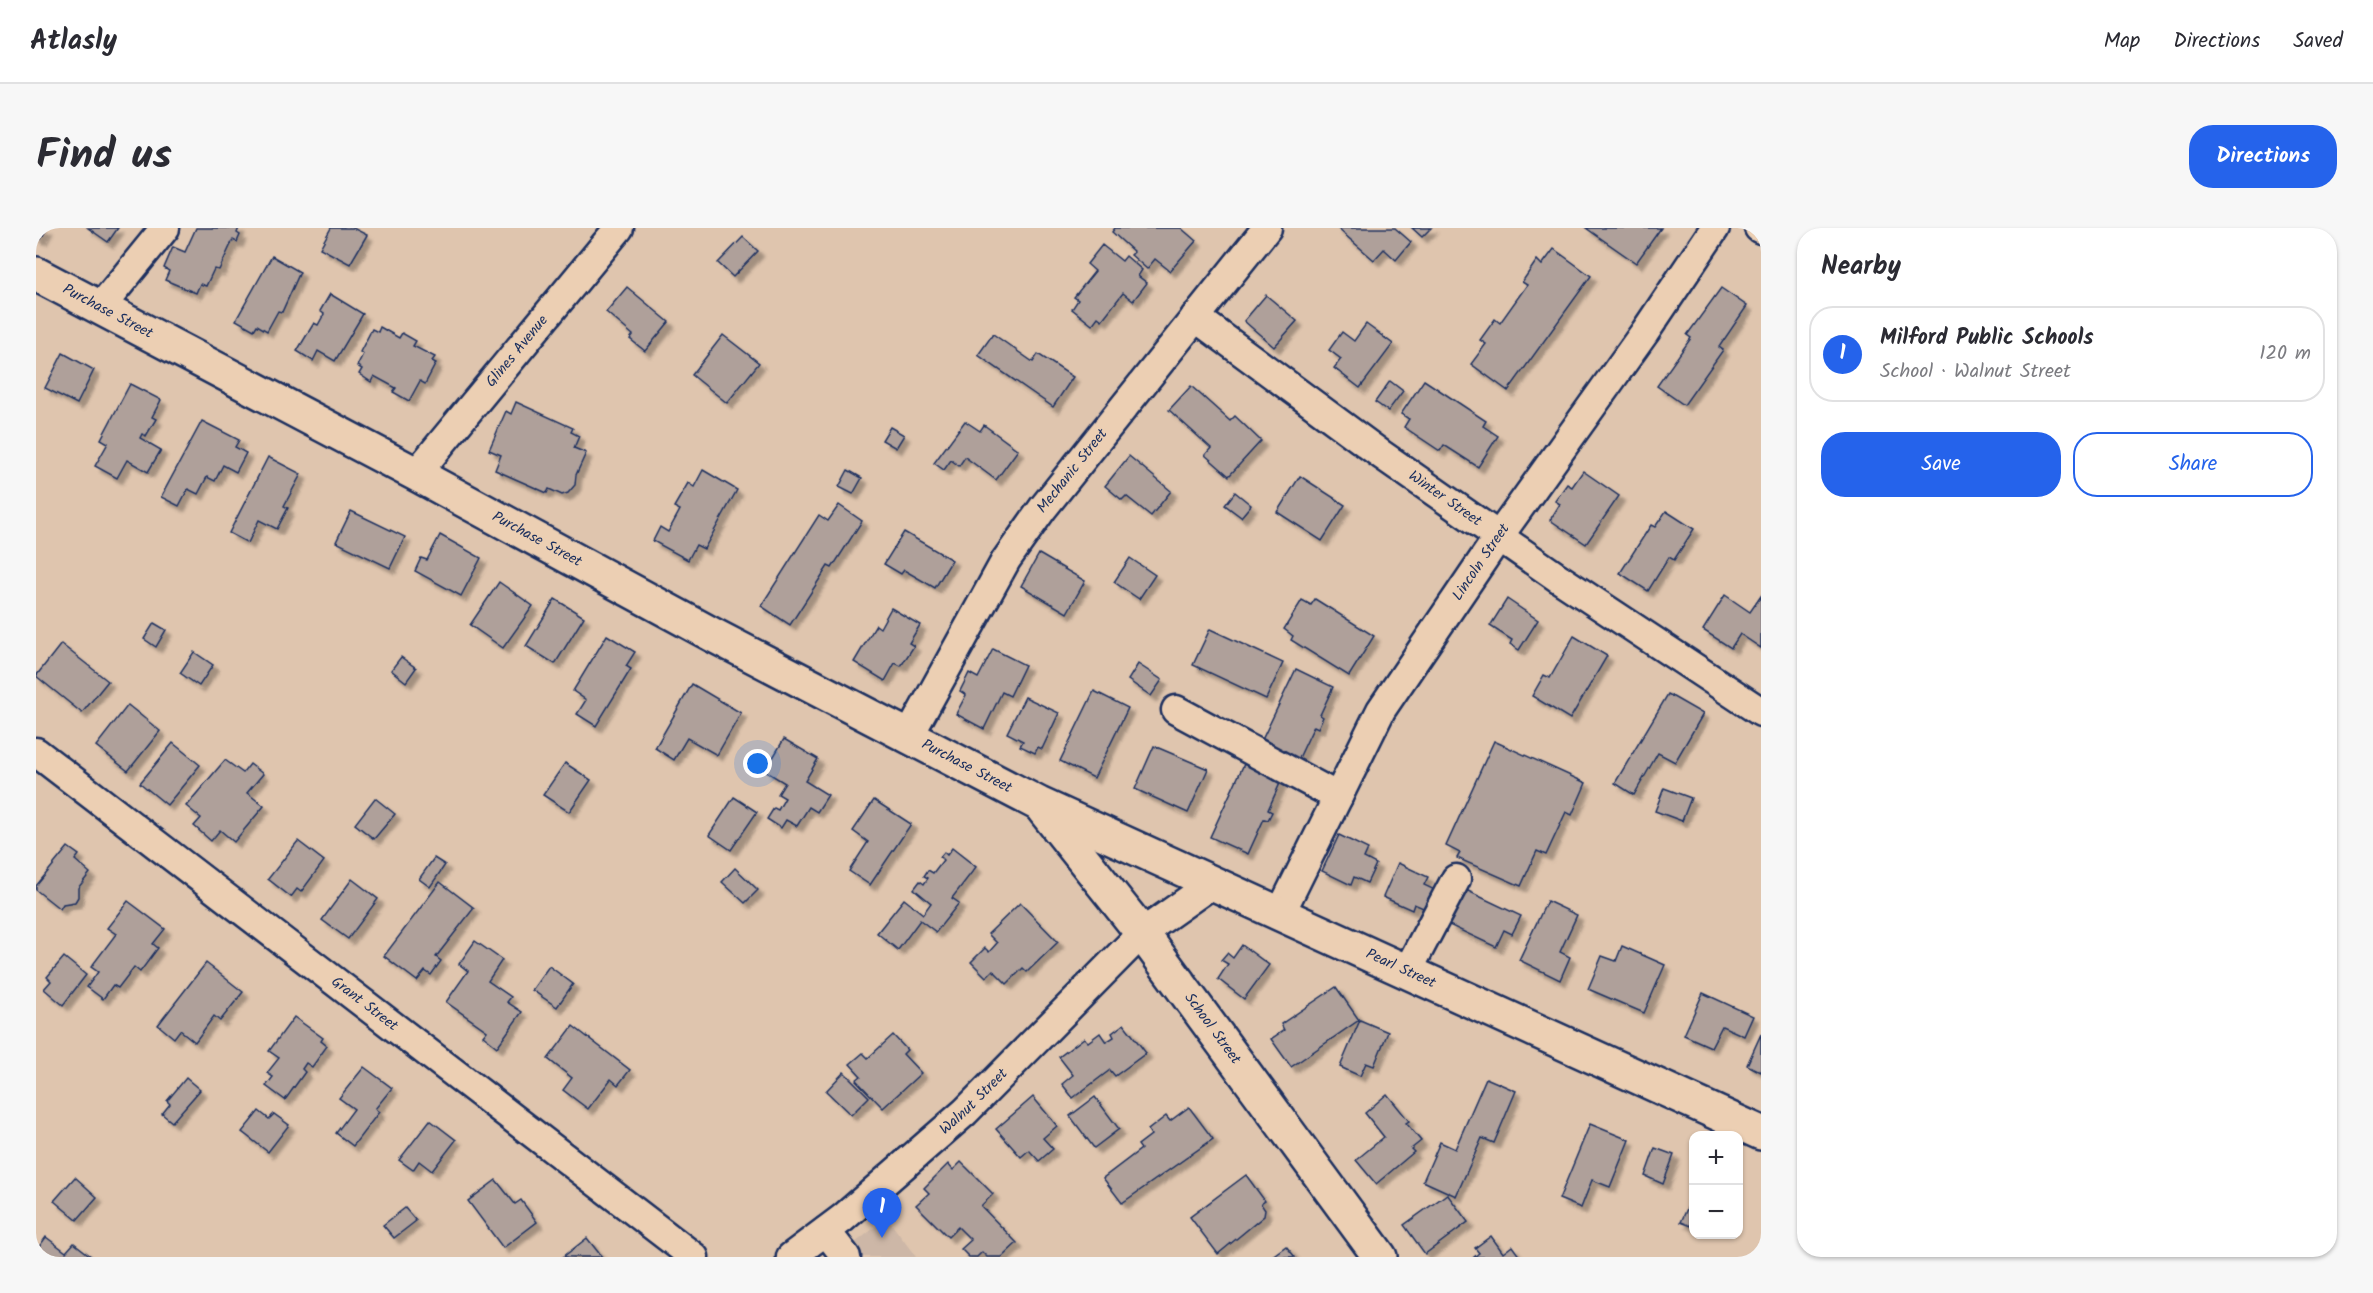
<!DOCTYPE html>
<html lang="en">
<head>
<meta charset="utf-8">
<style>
  :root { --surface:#fff; --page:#f7f7f7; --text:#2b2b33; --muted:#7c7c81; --line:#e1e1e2; --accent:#2563eb }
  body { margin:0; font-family:Kalam,sans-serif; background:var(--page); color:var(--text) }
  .controls { position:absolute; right:18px; bottom:18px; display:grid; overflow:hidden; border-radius:12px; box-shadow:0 2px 4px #0004 }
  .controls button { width:54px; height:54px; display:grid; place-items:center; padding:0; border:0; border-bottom:2px solid var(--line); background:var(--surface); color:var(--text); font:30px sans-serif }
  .you { position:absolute; left:722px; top:536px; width:21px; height:21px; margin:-15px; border:4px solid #fff; border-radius:50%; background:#1a73e8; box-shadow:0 0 0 9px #1a73e833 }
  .badge { display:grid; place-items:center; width:39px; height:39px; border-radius:50%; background:var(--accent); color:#fff; font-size:20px; font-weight:700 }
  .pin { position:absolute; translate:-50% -50px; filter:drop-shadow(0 2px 3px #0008) }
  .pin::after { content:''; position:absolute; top:32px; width:21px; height:18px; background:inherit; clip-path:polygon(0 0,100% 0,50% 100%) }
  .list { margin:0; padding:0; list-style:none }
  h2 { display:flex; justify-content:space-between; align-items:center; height:78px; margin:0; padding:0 24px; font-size:26px }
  h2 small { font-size:20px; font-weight:400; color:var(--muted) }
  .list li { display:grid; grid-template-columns:39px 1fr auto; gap:18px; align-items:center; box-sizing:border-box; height:96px; margin:0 12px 12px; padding:0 12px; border:2px solid var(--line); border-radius:24px }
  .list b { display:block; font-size:22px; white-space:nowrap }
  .list p { margin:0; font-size:20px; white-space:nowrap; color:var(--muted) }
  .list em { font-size:20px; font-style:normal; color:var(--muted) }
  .actions { display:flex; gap:12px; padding:18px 24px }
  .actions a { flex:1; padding:14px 0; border:2px solid var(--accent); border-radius:24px; text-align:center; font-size:21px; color:var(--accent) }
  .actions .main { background:var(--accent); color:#fff }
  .map { position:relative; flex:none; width:1725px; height:1029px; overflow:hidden; border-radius:24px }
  header { display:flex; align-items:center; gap:36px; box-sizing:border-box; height:84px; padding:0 30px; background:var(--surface); border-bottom:2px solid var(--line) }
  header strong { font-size:28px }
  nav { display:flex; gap:33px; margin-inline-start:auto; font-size:21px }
  .intro { display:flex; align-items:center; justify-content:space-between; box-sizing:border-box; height:144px; padding:0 36px }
  h1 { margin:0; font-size:42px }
  .button { padding:15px 27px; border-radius:24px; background:var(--accent); color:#fff; font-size:21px; font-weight:700 }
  main { display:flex; gap:36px; padding:0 36px }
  aside { flex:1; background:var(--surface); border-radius:24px; box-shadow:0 2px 4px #0004 }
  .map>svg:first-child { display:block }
</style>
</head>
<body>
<header>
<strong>Atlasly</strong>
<nav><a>Map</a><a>Directions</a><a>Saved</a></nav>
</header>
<div class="intro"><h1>Find us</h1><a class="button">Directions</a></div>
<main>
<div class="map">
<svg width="1725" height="1029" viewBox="0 0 1725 1029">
  <defs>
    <filter id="shadow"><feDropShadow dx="5.5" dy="5.5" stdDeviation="1.5" flood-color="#0004"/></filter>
  </defs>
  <rect width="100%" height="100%" fill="#dfc5ae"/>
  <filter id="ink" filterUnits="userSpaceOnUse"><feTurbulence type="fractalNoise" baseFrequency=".0167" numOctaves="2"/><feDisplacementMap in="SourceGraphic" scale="12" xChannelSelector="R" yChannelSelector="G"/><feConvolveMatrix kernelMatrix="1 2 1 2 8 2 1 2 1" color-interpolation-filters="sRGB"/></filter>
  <g filter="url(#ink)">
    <!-- built -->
    <polygon fill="#cdb7a7" points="851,990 880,1029 801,1029"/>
    <!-- building -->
    <g fill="#afa09a" stroke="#1b2f5e" stroke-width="1.5" filter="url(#shadow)">
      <polygon points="0,0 11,0 5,11 0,9"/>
      <polygon points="52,0 82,0 72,14"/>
      <polygon points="160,0 203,0 201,5 204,7 201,14 197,12 183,42 178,41 170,58 164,56 160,65 129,52 133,43 128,40 137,19 149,24"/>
      <polygon points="295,0 317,0 331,7 314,36 284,20"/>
      <polygon points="1079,0 1145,0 1160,13 1134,43 1119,31 1111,41 1095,27 1098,24 1076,4"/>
      <polygon points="1301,0 1359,0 1375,14 1360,32 1348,21 1338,32"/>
      <polygon points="1376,0 1395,0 1386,9"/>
      <polygon points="1550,0 1625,0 1600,35"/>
      <polygon points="707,9 722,23 697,49 682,35"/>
      <polygon points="1066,17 1086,33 1090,28 1106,42 1102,48 1111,55 1097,73 1087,65 1066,92 1062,89 1056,97 1036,81 1042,72 1038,69 1059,43 1051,36"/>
      <polygon points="1518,21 1555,48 1472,163 1435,136 1450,116 1444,112 1459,91 1464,95 1491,57 1486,54 1501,32 1506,37"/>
      <polygon points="236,28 264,44 246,84 242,83 231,103 221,97 218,102 200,92"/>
      <polygon points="591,59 633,94 609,123 594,111 597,107 570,84"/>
      <polygon points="1685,60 1711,78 1683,119 1687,122 1648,177 1621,158 1655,110 1651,107"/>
      <polygon points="294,66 327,86 299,133 282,123 277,133 261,123 278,95 282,97 288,86 284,83"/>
      <polygon points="1230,67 1261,93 1238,119 1208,93"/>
      <polygon points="1330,96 1357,116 1324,160 1298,140 1305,131 1293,122 1306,104 1318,113"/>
      <polygon points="344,99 363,110 366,105 380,113 377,118 399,129 396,133 400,135 389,156 384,153 373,173 357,164 360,160 338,148 335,154 323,146 326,141 321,138 327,126 324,124 336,101 342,104"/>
      <polygon points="957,106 997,134 1002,126 1037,149 1017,179 942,127"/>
      <polygon points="687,107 723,135 691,175 656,147"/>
      <polygon points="27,125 58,142 41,176 9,160"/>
      <polygon points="1388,152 1450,193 1447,198 1462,208 1442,239 1408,217 1404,223 1368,199 1373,191 1365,186"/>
      <polygon points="1354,153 1367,163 1352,183 1339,174"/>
      <polygon points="94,156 125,172 116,189 120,191 110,208 106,206 104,210 125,222 112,244 91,232 81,250 59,238 72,215 65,211"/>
      <polygon points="1155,158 1194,193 1199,188 1225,213 1193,248 1169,227 1175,220 1133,182"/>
      <polygon points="480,174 537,200 535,204 543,208 538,220 550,225 540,247 539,257 532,265 526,267 513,261 511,265 459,242 465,227 453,222 470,183 475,186"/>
      <polygon points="166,193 203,212 199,219 210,225 200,244 187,237 179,253 171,249 162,266 152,261 143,278 125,269"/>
      <polygon points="929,193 944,203 948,197 982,222 960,252 929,229 923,238 915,232 908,242 898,235"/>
      <polygon points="854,199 868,207 860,220 846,212"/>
      <polygon points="1093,228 1135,263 1115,288 1090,268 1086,272 1069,258"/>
      <polygon points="232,229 265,246 248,278 252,280 241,301 223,292 212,315 193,305"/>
      <polygon points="667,242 701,262 668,321 660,317 652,332 617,313 624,299 632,304 644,282 638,279 652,255 658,259"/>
      <polygon points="812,242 826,250 817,266 803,259"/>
      <polygon points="1547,243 1583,268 1550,316 1514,292 1524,276 1519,273 1531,256 1536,259"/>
      <polygon points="1264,248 1309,277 1286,313 1241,284"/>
      <polygon points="1199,264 1215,277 1205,289 1189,277"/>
      <polygon points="803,277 826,293 796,340 792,338 754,397 725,378 783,287 792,293"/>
      <polygon points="315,283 369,309 354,340 300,314"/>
      <polygon points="1630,283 1658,301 1638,332 1633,329 1612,363 1584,345 1615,297 1619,299"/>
      <polygon points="868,304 916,332 899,360 868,342 865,346 848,336"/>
      <polygon points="404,307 445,330 425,368 379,343 385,330 391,332"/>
      <polygon points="1003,326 1049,353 1031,385 985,358"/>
      <polygon points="1094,330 1119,347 1103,371 1078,354"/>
      <polygon points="463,354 497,378 467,420 434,397"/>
      <polygon points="1689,367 1714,384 1725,368 1725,420 1704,406 1695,420 1667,402"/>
      <polygon points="519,371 548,389 519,436 490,418"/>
      <polygon points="1279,371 1338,408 1313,448 1255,412 1257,408 1248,401 1266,372 1275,377"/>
      <polygon points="1471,371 1502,392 1483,422 1474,416 1476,412 1454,398"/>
      <polygon points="855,380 884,397 873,415 878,418 865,438 859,435 849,453 818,434 840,397 844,400"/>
      <polygon points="118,395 130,402 120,419 108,411"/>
      <polygon points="1174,401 1247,435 1230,471 1157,437"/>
      <polygon points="571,407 599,424 590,438 595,441 560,498 541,486 550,472 537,463"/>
      <polygon points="1538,408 1571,428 1534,491 1496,468 1508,447 1514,450"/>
      <polygon points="25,416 72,453 46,485 0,448"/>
      <polygon points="957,421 989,437 974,468 966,464 948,501 920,486 930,467 924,463 933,445 942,450"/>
      <polygon points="158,424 177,437 163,458 144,445"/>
      <polygon points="365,429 380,440 370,454 355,442"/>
      <polygon points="1102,436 1126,452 1115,468 1092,452"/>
      <polygon points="1260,441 1297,459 1284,487 1287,489 1282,500 1278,498 1262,532 1225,514"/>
      <polygon points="656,456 705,485 681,527 651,510 638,532 619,520"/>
      <polygon points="1058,463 1092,480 1058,550 1024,533"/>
      <polygon points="1632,466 1667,486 1639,534 1622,525 1598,567 1579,555"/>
      <polygon points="989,469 1023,485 1006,521 1002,519 999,525 984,518 987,513 971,505"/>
      <polygon points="92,477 124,503 92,543 60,518"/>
      <polygon points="748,511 782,531 769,553 792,567 781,584 773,579 761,598 750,592 745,600 731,591 738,580 742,582 749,570 742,566 749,555 729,543"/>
      <polygon points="1458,513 1550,555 1536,587 1530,584 1510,627 1501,623 1485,658 1421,630 1424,625 1410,618"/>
      <polygon points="137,515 164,537 131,577 104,555"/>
      <polygon points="1118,518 1172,541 1152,585 1099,561"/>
      <polygon points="189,532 207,545 214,536 227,546 211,565 228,578 198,614 184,602 175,613 158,598 165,590 150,578"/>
      <polygon points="529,535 555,552 533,584 507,567"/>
      <polygon points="1208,536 1245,553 1232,582 1236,584 1232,592 1228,591 1212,626 1174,609"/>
      <polygon points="1628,560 1655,570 1646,593 1619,583"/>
      <polygon points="698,569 721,584 695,622 673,607"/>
      <polygon points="339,570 359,586 338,611 319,596"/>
      <polygon points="838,572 875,596 834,657 813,643 832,614 817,603"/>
      <polygon points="1303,607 1332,621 1328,630 1340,636 1331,655 1318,649 1315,657 1286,643"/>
      <polygon points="262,613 288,633 265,664 261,661 255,669 232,651"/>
      <polygon points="32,619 43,627 39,632 54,645 42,660 42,669 39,674 27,676 24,681 0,662 0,658"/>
      <polygon points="916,620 940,639 916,670 923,675 900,704 884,692 862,722 841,705 868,671 887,686 895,675 878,661 884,653 888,656 892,650 888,648 892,642 897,645 907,632 904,629 908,624 911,627"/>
      <polygon points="398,630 409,637 394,659 383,651"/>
      <polygon points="1362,635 1392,649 1388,657 1401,663 1392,682 1378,676 1376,682 1347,669"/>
      <polygon points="699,640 722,662 709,675 686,654"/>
      <polygon points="316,651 342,671 312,711 286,692"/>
      <polygon points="404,654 438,680 400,729 405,733 395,747 389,743 381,753 348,728"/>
      <polygon points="1430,662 1485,688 1476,706 1468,702 1460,719 1413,697"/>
      <polygon points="92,673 129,701 117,716 122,720 104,744 98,739 82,760 77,757 67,771 51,759 62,744 55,739 80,706 71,700"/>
      <polygon points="1511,673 1541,687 1524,724 1534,729 1524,752 1483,732"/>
      <polygon points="984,675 1022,714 991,744 987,740 971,756 957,742 950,749 935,734 949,720 953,724 961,715 952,706"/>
      <polygon points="439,713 466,732 452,753 475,769 471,774 486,784 461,819 447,808 451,803 410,774 432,743 423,736"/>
      <polygon points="1206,717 1233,737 1208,771 1182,751 1192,736 1185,732 1191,725 1197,730"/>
      <polygon points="1586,718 1629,737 1608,785 1552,761 1566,728 1580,733"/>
      <polygon points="28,729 50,747 27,777 8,761 15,753 11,749"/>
      <polygon points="170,735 207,764 184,793 178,788 159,814 144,802 138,810 122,797"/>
      <polygon points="513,738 537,756 521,779 496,762"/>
      <polygon points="1300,759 1323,792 1255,839 1235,811 1248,802 1245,796"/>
      <polygon points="1667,765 1717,788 1708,808 1686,798 1675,819 1648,807"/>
      <polygon points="258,789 287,810 285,813 291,818 276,839 270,835 266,841 269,844 249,872 230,858 237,849 231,845 243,830 233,823"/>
      <polygon points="1324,792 1352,804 1338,838 1330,835 1324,848 1304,839"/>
      <polygon points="1088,796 1110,825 1079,848 1074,842 1037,870 1026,856 1037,847 1023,829 1048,810 1052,814 1064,805 1070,814 1078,809 1076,805"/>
      <polygon points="537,798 594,842 582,857 575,851 552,881 527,862 536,850 512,831"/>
      <polygon points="1725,806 1725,844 1711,837"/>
      <polygon points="857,807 871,822 867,826 885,845 847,880 820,852 825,848 814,836 827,825 832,830"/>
      <polygon points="328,839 356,860 339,881 343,884 317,918 300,905 318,881 303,870"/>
      <polygon points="808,844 833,869 815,887 790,863"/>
      <polygon points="150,850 164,862 136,894 126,886 134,876 131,873"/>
      <polygon points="1450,850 1480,863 1458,915 1446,910 1420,968 1387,953 1404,914 1419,921"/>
      <polygon points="1351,866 1373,893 1370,895 1385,913 1375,921 1378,924 1340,956 1320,932 1348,909 1329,885"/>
      <polygon points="997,869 1021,898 1007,910 1017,921 1003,933 993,922 985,929 960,901"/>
      <polygon points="1059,869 1083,901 1058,920 1034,888"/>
      <polygon points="1153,879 1177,911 1086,975 1067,950 1105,921 1102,917 1115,907 1112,902 1130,888 1134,893"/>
      <polygon points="223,883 233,891 238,886 253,897 232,924 206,904"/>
      <polygon points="394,892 420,912 396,943 383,933 377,942 363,932"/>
      <polygon points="1554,896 1593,912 1574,959 1556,952 1545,980 1523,971"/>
      <polygon points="1619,920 1638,927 1627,956 1609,948"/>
      <polygon points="925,934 957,966 945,978 981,1015 966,1029 951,1029 946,1024 941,1029 933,1029 925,1021 935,1012 922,999 912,1009 880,977 893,965 888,960 912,936 917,942"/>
      <polygon points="1210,947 1229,973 1225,976 1229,982 1228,988 1182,1026 1154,989"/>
      <polygon points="39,949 61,969 41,992 18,973"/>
      <polygon points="460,952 479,976 485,972 501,994 467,1020 432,973"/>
      <polygon points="1658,965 1658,999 1645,994"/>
      <polygon points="1411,966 1432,994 1389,1026 1368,997"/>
      <polygon points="369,980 380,993 358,1010 347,997"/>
      <polygon points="1455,1008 1467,1025 1476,1018 1484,1029 1438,1029 1443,1025 1439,1020"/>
      <polygon points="10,1009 30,1024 38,1015 56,1029 0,1029 0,1023"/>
      <polygon points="551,1010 566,1029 527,1029"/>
      <polygon points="1250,1018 1259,1029 1235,1029"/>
    </g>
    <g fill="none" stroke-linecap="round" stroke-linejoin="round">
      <!-- minor casing -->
      <g stroke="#1b2f5e" stroke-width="33">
        <g id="minor">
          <polyline points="1723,0 1725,1"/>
          <polyline points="63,81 129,0"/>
          <path id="s1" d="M1159 89 1346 227 1521 349 1725 484"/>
          <path id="s2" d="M380 246 583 0"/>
          <polyline points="1140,482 1302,569"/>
          <path id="s3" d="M873 508 970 332 1007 280 1231 0"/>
          <path id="s4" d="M0 524 658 1029"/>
          <path id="s5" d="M1244 686 1345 482 1463 308 1609 104 1679 0"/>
          <polyline points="1371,744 1420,651"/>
          <polyline points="790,1003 810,1029"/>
          <path id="s6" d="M755 1029 807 990 929 884 1106 705 1177 655"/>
        </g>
      </g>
      <!-- major casing -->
      <g stroke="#1b2f5e" stroke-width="38">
        <g id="major">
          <path id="s7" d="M0 46 380 246 677 407 1003 576 1725 905"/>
          <path id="s8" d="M1008 582 1106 705 1344 1029"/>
        </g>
      </g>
      <!-- minor -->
      <use href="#minor" stroke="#eccfb3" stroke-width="28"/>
      <!-- major -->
      <use href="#major" stroke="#eccfb3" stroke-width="33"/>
    </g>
  </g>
  <g text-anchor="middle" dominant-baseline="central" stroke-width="4.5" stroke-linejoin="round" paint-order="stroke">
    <!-- street labels -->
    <g font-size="15" fill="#1b2f5e" stroke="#eccfb3">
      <text stroke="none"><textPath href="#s7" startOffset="81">Purchase Street</textPath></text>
      <text stroke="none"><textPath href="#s2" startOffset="159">Glines Avenue</textPath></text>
      <text stroke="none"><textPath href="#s3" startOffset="312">Mechanic Street</textPath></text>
      <text stroke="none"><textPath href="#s1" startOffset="309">Winter Street</textPath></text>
      <text stroke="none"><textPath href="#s7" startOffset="567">Purchase Street</textPath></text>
      <text stroke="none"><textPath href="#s5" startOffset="406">Lincoln Street</textPath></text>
      <text stroke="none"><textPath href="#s7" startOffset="1053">Purchase Street</textPath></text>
      <text stroke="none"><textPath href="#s7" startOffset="1532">Pearl Street</textPath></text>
      <text stroke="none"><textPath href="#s4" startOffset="414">Grant Street</textPath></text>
      <text stroke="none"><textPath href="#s8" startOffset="276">School Street</textPath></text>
      <text stroke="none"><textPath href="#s6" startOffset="240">Walnut Street</textPath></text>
    </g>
  </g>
</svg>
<div class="controls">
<button>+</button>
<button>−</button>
</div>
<div class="you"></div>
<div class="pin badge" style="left:846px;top:1010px">1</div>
</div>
<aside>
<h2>Nearby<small></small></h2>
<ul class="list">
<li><span class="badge">1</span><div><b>Milford Public Schools</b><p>School · Walnut Street</p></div><em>120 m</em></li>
</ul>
<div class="actions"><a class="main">Save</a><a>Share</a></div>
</aside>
</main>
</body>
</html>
